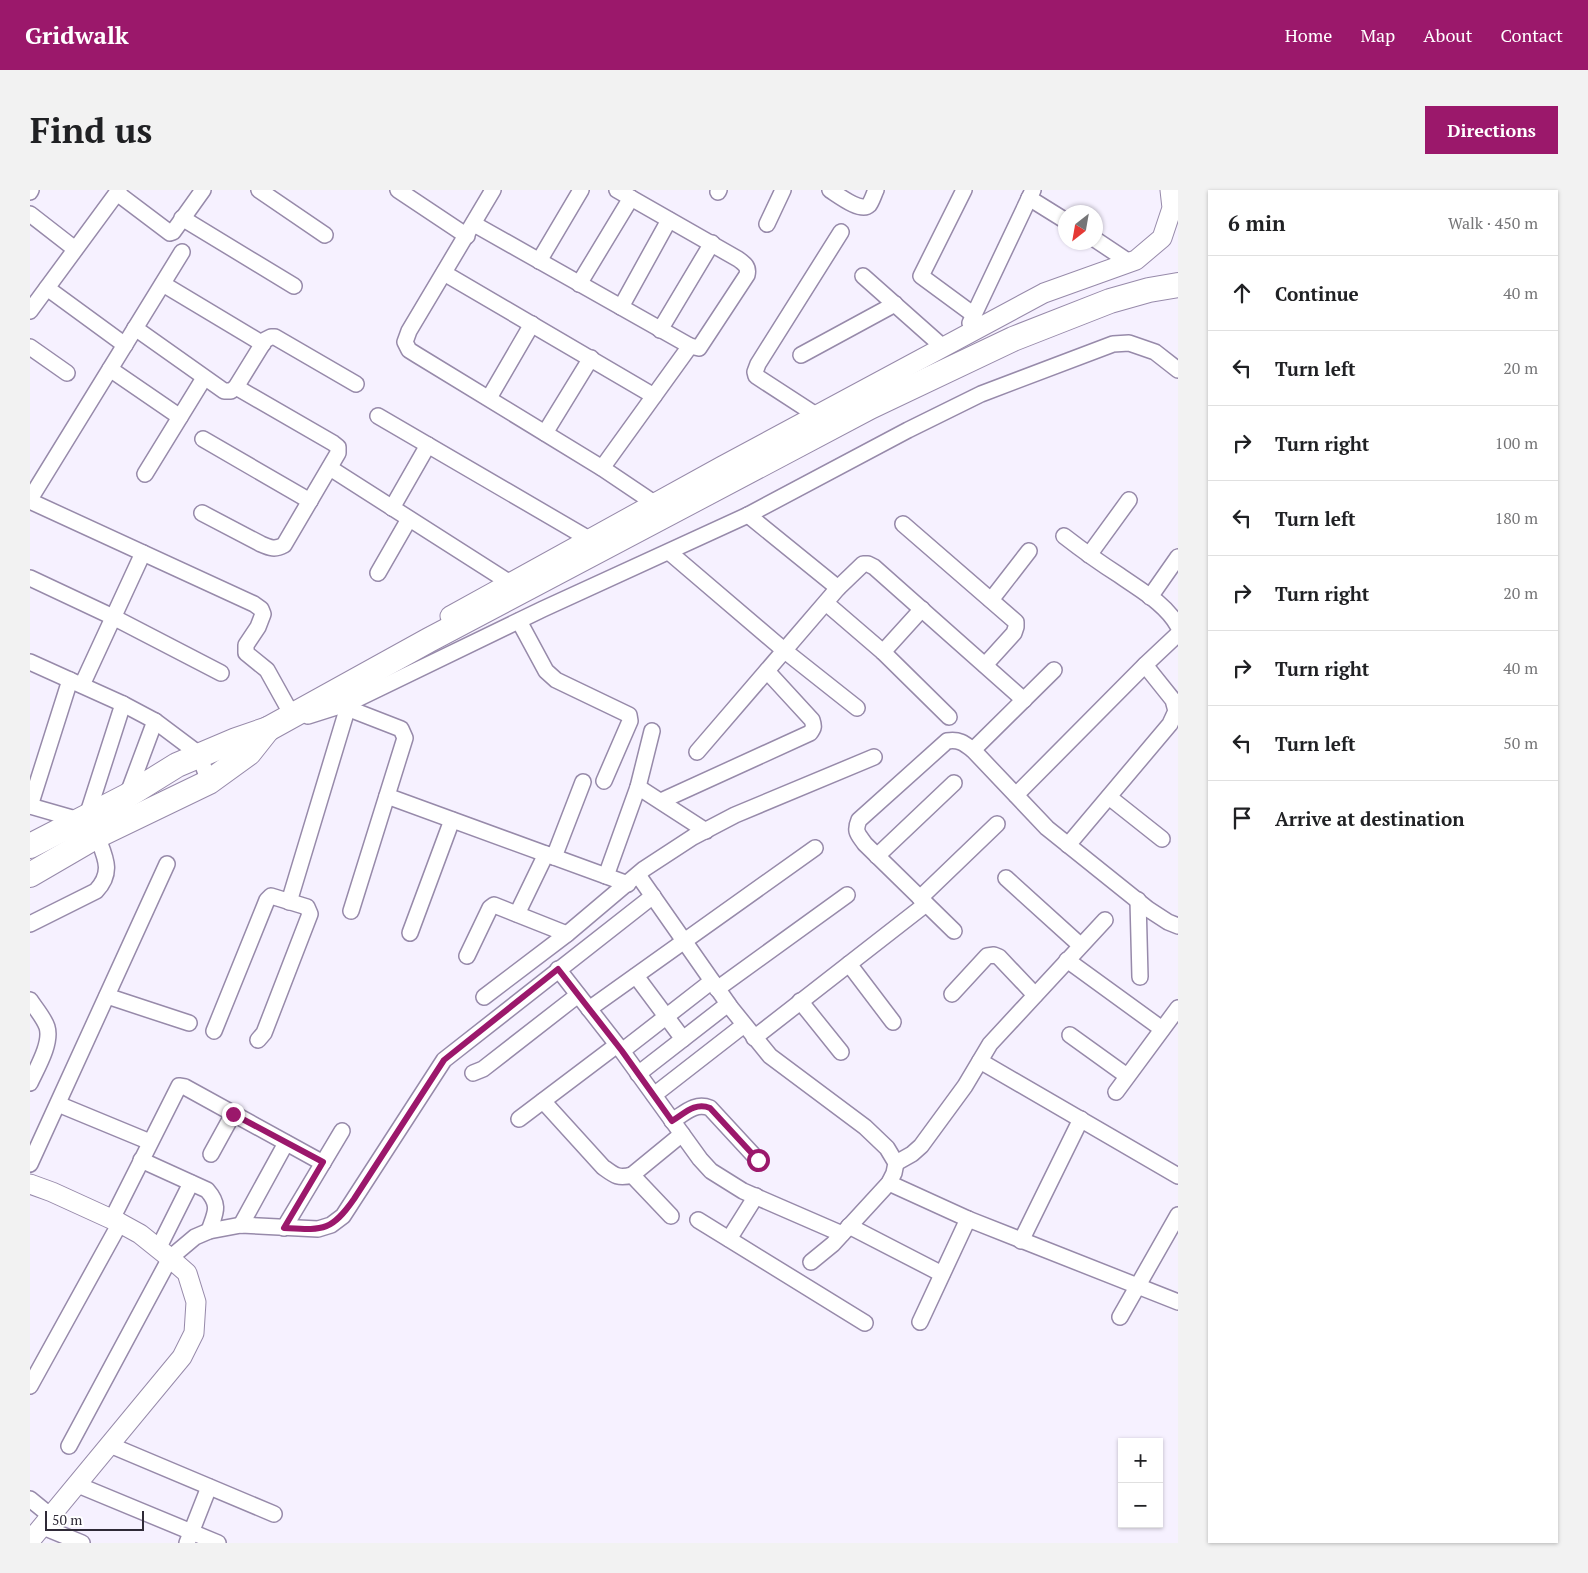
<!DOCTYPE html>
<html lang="en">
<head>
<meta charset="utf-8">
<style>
  :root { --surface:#fff; --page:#f2f2f2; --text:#202124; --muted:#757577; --line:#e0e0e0; --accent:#9b186b }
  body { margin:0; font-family:"PT Serif",serif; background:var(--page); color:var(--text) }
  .controls { position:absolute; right:15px; bottom:15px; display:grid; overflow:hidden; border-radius:0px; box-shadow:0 1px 4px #0004 }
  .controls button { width:45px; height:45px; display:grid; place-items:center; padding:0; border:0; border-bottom:1px solid var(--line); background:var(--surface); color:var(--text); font:25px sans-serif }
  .compass { position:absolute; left:1028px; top:15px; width:45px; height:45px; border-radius:50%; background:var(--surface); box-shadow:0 1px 4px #0004; rotate:211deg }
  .scale { position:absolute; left:15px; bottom:12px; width:99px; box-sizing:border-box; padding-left:5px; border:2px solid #2f2a37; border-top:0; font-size:14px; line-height:18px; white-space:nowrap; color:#2f2a37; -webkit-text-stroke:4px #fff; paint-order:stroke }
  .stop { position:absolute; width:15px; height:15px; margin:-11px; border:4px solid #9b186b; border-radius:50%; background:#fff }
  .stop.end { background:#9b186b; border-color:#fff; box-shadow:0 1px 5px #0008 }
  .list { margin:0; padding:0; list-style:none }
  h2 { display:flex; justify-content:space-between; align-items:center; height:65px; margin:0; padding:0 20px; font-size:21px }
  h2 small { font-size:16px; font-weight:400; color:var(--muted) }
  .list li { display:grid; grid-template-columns:32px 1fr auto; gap:15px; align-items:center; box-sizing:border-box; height:75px; padding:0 20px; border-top:1px solid var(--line) }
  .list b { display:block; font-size:19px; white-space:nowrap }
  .list em { font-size:16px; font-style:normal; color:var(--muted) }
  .icon { flex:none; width:28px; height:28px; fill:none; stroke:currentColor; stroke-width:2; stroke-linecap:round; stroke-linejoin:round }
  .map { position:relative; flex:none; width:1148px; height:1353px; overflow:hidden; border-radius:0px }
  header { display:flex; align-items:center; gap:30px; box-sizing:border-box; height:70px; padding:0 25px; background:var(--accent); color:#fff }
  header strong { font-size:24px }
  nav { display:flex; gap:28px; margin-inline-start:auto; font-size:18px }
  .intro { display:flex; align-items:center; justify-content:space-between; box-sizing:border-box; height:120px; padding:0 30px }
  h1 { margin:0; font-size:35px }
  .button { padding:12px 22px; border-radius:0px; background:var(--accent); color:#fff; font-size:18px; font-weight:700 }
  main { display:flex; gap:30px; padding:0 30px }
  aside { flex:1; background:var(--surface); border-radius:0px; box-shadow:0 1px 4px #0004 }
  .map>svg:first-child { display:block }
</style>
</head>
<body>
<header>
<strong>Gridwalk</strong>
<nav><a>Home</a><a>Map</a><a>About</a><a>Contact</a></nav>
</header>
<div class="intro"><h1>Find us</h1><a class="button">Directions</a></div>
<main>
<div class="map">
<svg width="1148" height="1353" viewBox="0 0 1148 1353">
  <rect width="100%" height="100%" fill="#f6f1ff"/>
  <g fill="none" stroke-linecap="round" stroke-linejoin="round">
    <!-- minor casing -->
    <g stroke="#978aaa" stroke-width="18">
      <g id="minor">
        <polyline points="229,0 295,45"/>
        <polyline points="368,0 437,46"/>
        <polyline points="463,0 379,141 375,152 379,160 387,165 572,278 624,313"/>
        <path d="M800 0C808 5 831 23 839 15 842 11 844 4 846 0"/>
        <polyline points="934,0 891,86 944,125"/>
        <polyline points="0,2 1,0"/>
        <polyline points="688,2 689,0"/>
        <polyline points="87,3 140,43 143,42 173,0"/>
        <polyline points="999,8 1036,31"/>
        <polyline points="0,24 45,59"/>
        <polyline points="152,28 264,96"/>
        <path d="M444 34 660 156 669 158 717 85C719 77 715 74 708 69L587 0"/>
        <polyline points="737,34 753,0"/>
        <polyline points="1066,50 1099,72"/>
        <polyline points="509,71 551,0"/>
        <polyline points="414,83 624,206"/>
        <polyline points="833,86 913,157"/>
        <polyline points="133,94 233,154"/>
        <polyline points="549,94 601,8"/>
        <polyline points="17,98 95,155"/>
        <polyline points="591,117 639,30"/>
        <polyline points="0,121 89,0"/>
        <polyline points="940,133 1003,0"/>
        <polyline points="105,138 194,201 201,201 206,197 235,150 241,147 245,147 326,194"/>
        <polyline points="630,140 682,53"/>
        <polyline points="0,157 37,183"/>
        <polyline points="771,165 865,114"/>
        <polyline points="80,179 150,227"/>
        <polyline points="459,208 502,134"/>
        <polyline points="786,225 726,186 725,182 728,174 811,42"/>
        <polyline points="348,226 559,349"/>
        <polyline points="515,243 561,168"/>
        <polyline points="173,249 280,311"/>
        <polyline points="300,278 480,393"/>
        <polyline points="572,278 660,156"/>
        <polyline points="115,284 174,188"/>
        <polyline points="0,309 152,62"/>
        <polyline points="0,311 224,414 231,419 233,424 228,437 216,455 216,463 237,480 262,525"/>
        <polyline points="362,318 398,255"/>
        <path d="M172 323 231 354C240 358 245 360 254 355L308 263V257L303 253 206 197"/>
        <polyline points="718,325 808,398"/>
        <polyline points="873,334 986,432 986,437 984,443 955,475"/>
        <path d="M1034 346C1052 360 1070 373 1089 385 1110 400 1135 413 1148 436"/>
        <polyline points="639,362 755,461 827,518"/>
        <polyline points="1059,365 1099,310"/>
        <polyline points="348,383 379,329"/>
        <polyline points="0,388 83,427 191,483"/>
        <polyline points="1120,407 1148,367"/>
        <polyline points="961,410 999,361"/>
        <polyline points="796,413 853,462 919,527"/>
        <polyline points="489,431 516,481 526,490 599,525 600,531 574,591"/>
        <polyline points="853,462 892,419"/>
        <polyline points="0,472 93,514 125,531 169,564 179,592"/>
        <polyline points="52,495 113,363"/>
        <polyline points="317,518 371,539 375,548 321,721"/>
        <polyline points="278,526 319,513 513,419 718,325 878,240 951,204 1083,154 1099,153 1125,162 1148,180"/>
        <polyline points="943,560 1024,480"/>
        <polyline points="667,562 808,398 833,374 838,374 844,377 994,510"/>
        <polyline points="608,597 676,641"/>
        <polyline points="986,605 1115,475 1148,444"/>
        <polyline points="97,606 125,531"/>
        <polyline points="357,606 598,694"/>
        <polyline points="1079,607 1132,649"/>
        <path d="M631 611 780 543C784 538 784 536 782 530L737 481"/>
        <polyline points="0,616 40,490"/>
        <polyline points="0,616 49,630"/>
        <polyline points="57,626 93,514"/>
        <polyline points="1038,655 1140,534 1146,521 1143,510 1115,475"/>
        <polyline points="847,666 924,593"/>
        <polyline points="524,667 553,592"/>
        <polyline points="608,685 701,818 740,866 835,937 857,958 866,973 864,983 859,993 803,1054 781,1072"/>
        <polyline points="576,686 608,597 622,541"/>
        <polyline points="976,688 1050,755"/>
        <polyline points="890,708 967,634"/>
        <polyline points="1108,710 1110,787"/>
        <polyline points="259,712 320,510"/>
        <polyline points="487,724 516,664"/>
        <path d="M0 734 66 701C84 682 75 667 67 646"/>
        <path d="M924 741 835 654C828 644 824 642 829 630L917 551C929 549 934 553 943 560L1017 638 1118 719 1138 732 1148 736"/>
        <polyline points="380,743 422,630"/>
        <polyline points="437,766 460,718 464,715 537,744"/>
        <polyline points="1037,770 1132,839"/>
        <polyline points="819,774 863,832"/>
        <polyline points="528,779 592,861 670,969 681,981 713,1001 812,1044"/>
        <polyline points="606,786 653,849"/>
        <polyline points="687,799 817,705"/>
        <polyline points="922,804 957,766 964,765 969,767 1005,805"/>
        <polyline points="77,806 159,833"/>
        <polyline points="454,807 537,744 614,679 663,647 705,625 844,567"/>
        <path d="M0 810C6 819 14 828 17 837 22 853 7 878 0 893"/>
        <polyline points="770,811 811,862"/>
        <polyline points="559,819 785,658"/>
        <polyline points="184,841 237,710 241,706 277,717 280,724 234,843 228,850"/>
        <polyline points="1040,845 1097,886"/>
        <polyline points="724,848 896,714"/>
        <polyline points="592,861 682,791"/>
        <polyline points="950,871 1148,986"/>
        <polyline points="443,883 453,879 548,805"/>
        <polyline points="608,884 698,814"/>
        <polyline points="1086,902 1148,818"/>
        <polyline points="624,905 714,835"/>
        <path d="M513 911 573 977C584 985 588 989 602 985L652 944"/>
        <polyline points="28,914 120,952"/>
        <polyline points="489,929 587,855"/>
        <path d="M642 931C655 923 665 912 680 918L728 970"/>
        <polyline points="181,964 203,924"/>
        <path d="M111 970 177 1000C191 1016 185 1023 179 1041"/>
        <polyline points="866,973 882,964 891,956 935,896 960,854 1075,730"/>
        <polyline points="0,974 137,674"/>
        <polyline points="602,985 641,1026"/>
        <polyline points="859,993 938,1029 1148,1112"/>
        <polyline points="82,1029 149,896 155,897 293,973"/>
        <polyline points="668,1030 835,1133"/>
        <polyline points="211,1035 256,953"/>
        <polyline points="819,1036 912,1084"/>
        <polyline points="254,1038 312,941"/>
        <polyline points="699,1049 726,1006"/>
        <polyline points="991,1051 1051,929"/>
        <polyline points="128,1059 161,993"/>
        <polyline points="1090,1127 1148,1025"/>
        <polyline points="890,1132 938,1029"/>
        <polyline points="0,1196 90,1033"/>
        <polyline points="80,1255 244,1324"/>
        <polyline points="39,1256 140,1068 165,1047 179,1041 211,1035 288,1039 301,1035 313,1026 324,1009 414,870 623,706"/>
        <polyline points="48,1295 188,1353"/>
        <polyline points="0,1309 22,1327"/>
        <polyline points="13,1337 52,1353"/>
        <polyline points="157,1353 179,1297"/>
      </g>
    </g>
    <!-- tertiary casing -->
    <g stroke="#978aaa" stroke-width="21">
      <g id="tertiary">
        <polyline points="420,426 692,276 1014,103 1106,70 1132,48 1142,18 1140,0"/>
        <polyline points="0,994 22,1002 90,1033 110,1044 140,1068 157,1083 166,1112 164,1143 152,1167 0,1351"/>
      </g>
    </g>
    <!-- primary casing -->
    <g stroke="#978aaa" stroke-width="26">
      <g id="primary">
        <polyline points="0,656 97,606 147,575 206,550 238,539 399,450 840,217 983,149 1080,111 1119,100 1148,95"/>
        <polyline points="0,685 67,646 179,592 219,563 238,539"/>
      </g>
    </g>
    <!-- minor -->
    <use href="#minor" stroke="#fff" stroke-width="15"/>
    <!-- tertiary -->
    <use href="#tertiary" stroke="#fff" stroke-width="19"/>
    <!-- primary -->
    <use href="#primary" stroke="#fff" stroke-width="24"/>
  </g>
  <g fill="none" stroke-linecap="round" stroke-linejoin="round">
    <!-- route -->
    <path stroke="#9b186b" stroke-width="6" d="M203 924 293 972 254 1038C293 1040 301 1042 324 1009L414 870 528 779 592 861 642 931C655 923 665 912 680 918L728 970"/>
  </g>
</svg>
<div class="controls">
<button>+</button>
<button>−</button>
</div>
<svg class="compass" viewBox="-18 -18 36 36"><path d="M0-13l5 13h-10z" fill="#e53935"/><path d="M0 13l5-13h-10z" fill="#757577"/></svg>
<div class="scale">50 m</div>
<div class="stop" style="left:728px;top:970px"></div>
<div class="stop end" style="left:203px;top:924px"></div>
</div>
<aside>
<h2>6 min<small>Walk · 450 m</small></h2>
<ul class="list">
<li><svg class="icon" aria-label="ahead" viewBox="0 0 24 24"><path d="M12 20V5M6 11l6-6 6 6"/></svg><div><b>Continue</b></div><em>40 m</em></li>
<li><svg class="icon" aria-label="left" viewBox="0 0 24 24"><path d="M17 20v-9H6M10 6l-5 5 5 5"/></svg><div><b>Turn left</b></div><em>20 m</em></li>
<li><svg class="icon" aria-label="right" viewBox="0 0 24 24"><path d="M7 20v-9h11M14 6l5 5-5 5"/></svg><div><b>Turn right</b></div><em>100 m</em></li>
<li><svg class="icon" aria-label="left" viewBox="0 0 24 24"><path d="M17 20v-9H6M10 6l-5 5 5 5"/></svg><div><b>Turn left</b></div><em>180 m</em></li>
<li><svg class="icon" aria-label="right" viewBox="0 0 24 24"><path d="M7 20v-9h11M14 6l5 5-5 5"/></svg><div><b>Turn right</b></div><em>20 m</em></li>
<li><svg class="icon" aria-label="right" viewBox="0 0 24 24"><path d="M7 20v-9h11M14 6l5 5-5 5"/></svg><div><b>Turn right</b></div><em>40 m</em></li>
<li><svg class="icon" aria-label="left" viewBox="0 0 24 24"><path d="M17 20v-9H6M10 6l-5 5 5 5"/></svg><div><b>Turn left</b></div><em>50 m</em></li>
<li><svg class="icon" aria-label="arrive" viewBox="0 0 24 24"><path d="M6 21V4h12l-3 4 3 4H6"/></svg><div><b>Arrive at destination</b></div></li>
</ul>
</aside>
</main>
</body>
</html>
